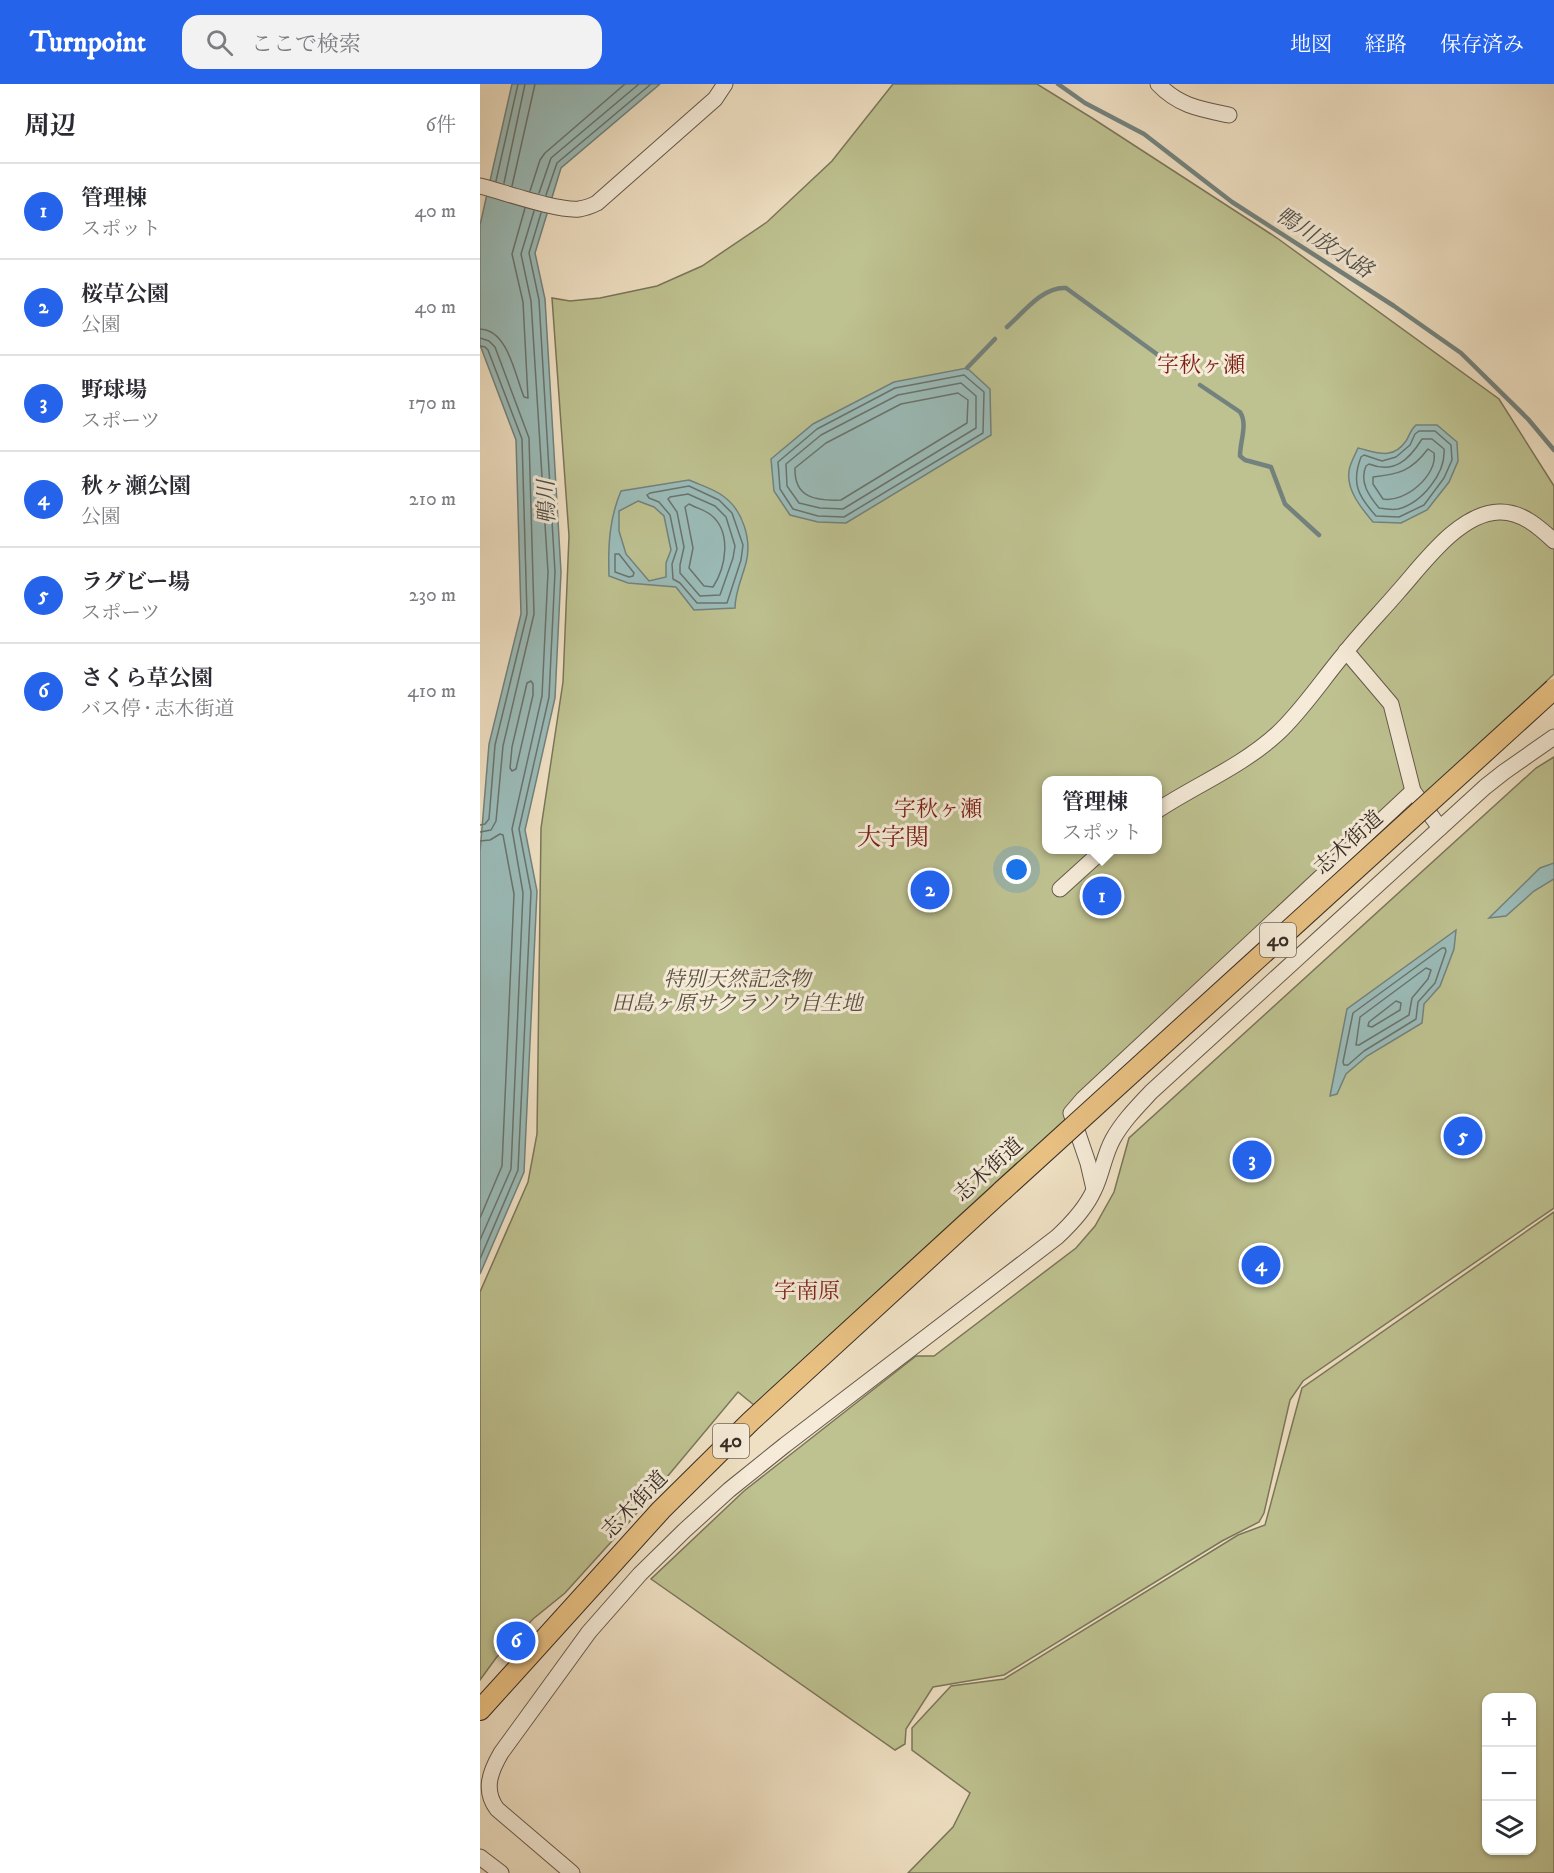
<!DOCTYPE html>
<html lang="ja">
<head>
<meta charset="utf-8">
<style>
  :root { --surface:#fff; --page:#f2f2f3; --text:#2b2b33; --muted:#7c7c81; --line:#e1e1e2; --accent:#2563eb }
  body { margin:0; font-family:"IM FELL DW Pica","Noto Serif JP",serif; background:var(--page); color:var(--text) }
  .controls { position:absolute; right:18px; bottom:18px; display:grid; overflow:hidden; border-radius:12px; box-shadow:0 2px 4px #0004 }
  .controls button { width:54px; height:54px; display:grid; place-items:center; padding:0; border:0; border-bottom:2px solid var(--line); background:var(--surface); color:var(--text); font:30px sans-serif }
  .you { position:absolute; left:537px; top:786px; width:21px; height:21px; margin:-15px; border:4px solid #fff; border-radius:50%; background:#1a73e8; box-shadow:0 0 0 9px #1a73e833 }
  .badge { display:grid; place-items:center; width:39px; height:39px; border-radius:50%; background:var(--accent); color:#fff; font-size:20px; font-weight:700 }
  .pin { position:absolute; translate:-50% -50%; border:3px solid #fff; box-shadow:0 2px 6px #0006 }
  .popup { position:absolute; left:562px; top:692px; width:120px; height:78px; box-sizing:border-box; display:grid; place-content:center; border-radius:12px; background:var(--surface); filter:drop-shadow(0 2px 4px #0005); font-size:20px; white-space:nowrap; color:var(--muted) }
  .popup b { font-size:22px; color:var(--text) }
  .popup::after { content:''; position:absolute; left:50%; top:100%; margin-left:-12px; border:12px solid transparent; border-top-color:var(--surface) }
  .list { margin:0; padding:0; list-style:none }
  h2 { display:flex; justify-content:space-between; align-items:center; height:78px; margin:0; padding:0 24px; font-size:26px }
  h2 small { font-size:20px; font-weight:400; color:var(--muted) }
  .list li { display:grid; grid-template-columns:39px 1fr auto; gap:18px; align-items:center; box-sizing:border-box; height:96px; padding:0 24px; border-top:2px solid var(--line) }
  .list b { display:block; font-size:22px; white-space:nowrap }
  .list p { margin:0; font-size:20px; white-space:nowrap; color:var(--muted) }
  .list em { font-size:20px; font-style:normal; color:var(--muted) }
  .icon { flex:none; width:33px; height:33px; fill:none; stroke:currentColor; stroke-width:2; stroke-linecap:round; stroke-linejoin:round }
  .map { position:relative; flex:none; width:1074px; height:1789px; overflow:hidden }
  header { display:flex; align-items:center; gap:36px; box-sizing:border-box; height:84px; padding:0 30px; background:var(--accent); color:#fff }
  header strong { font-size:28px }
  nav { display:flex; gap:33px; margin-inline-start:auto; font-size:21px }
  .search { width:420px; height:54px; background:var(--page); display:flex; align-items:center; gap:15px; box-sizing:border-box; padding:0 21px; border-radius:18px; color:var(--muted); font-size:22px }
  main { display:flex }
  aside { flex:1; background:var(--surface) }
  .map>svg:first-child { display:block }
</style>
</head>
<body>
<header>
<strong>Turnpoint</strong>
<div class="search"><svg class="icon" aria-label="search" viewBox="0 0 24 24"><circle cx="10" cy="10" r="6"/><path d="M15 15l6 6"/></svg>ここで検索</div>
<nav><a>地図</a><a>経路</a><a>保存済み</a></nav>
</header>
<main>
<aside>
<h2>周辺<small>6件</small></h2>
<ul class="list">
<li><span class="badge">1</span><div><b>管理棟</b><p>スポット</p></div><em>40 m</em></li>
<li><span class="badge">2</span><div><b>桜草公園</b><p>公園</p></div><em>40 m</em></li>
<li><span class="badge">3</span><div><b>野球場</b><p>スポーツ</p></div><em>170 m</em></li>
<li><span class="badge">4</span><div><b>秋ヶ瀬公園</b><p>公園</p></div><em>210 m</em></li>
<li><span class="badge">5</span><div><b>ラグビー場</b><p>スポーツ</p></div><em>230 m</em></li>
<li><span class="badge">6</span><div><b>さくら草公園</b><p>バス停 · 志木街道</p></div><em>410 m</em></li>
</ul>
</aside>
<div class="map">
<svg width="1074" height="1789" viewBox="0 0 1074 1789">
  <rect width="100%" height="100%" fill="#efe0c3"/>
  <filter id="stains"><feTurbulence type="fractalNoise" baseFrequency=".00333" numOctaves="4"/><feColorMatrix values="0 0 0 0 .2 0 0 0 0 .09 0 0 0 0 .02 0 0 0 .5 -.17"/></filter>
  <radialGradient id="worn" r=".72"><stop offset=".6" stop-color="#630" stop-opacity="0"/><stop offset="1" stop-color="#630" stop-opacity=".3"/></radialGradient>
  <!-- green -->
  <g fill="#bec190" stroke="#7b765a" stroke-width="1.5" fill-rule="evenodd">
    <path d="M413 0H557L612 34 797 154 1019 315 1074 402V590L992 668 516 1098 274 1321 258 1308 151 1436 85 1509 53 1535 16 1574 0 1596V1208L48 1098 57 1050 61 744 83 598 89 452 72 214 90 217 120 214 177 202 222 182 287 138 352 77ZM566 696H678V766H566Z"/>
    <polygon points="1074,673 1074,1124 823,1297 810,1316 784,1429 779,1438 742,1457 524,1591 453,1603 426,1645 425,1660 415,1666 171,1495 264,1407 436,1272 454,1272 596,1164 615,1142 634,1108 649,1054 1056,684"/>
    <path d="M1074 1128V1789H428L473 1743 490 1709 432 1666V1644L471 1602 524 1595 758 1451 785 1441 822 1304ZM1006 1614H1052V1766H1006Z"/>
  </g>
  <!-- water -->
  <g fill="#9bbcb9" stroke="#73827e" stroke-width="1.5" fill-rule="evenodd">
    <polygon points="32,0 180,0 81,84 55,169 65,215 81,488 75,614 45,746 57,807 44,1088 0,1190 0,768 9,660 41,530 36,356 0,261 0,141"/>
    <polygon points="487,284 510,305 511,351 366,439 338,438 310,431 294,407 291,375 333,340 414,298"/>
    <path d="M936 341H957L977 358 978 377 969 398 947 426 921 439 893 438C882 425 866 406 869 387 870 379 875 371 878 364 896 368 912 377 926 357 930 351 930 346 936 341Z"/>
    <path d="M209 396C220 401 234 405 243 412 263 426 272 456 266 479 262 494 255 508 255 524L214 526 196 503 148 499 129 492C128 463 129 435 141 407ZM158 417 174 423 184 432 191 466 186 479V493L169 497 146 470 139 447V427Z"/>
    <polygon points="1074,779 1074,795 1054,807 1026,832 1009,834 1060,784"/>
    <polygon points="976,846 974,865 960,902 944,920 942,939 887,972 866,990 857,1010 850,1012 867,925"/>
  </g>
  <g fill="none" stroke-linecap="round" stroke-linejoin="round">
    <!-- shore -->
    <g stroke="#6a746f" stroke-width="1.5">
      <polyline points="16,97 38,0"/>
      <polyline points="24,99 45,0"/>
      <polyline points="32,102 55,0"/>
      <polyline points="50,107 60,76 65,69 145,0"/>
      <polyline points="59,109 71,74 159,0"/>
      <polyline points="66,111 77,79 171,0"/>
      <path d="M0 245C28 246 35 291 44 313L48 314 43 218 32 170 45 124"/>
      <polyline points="0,254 9,257 15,263 49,354 54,530 23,662 16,737 11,746 0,748"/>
      <polyline points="0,262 5,263 8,266 42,355 47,530 15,661 9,735 5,740 0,741"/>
      <polygon points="484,291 504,308 503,349 364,433 338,432 313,425 300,405 298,378 337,345 415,304"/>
      <polygon points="481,299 496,312 496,344 363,425 340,424 319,419 307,402 306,380 341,351 418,311"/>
      <path d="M478 309 488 316 487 339 361 416C336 417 314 414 315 384L346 359 421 320Z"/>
      <path d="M939 347H955L971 361 972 376 964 394 944 421 919 433 896 432C878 412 871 399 881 373L884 371 902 377 916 373 930 361 935 350Z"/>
      <path d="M942 355H952L964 365C966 389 942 419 918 425 913 426 905 425 899 424 889 412 879 398 886 382L889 380C914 390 929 376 942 355Z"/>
      <path d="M948 365 954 369C958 391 925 419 903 415L893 400V393C920 390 931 387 948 365Z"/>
      <polygon points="209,402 239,416 252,429 263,461 261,476 247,519 217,519 200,499 193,495 192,480 197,465 190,431 179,418 169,414 167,411 170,409"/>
      <polygon points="208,410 235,422 246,433 255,462 253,474 240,511 220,512 200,489 200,481 204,463 197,428 188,415 190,413"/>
      <path d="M209 420C216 424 225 426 231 431 252 448 246 483 233 503L224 502 209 484 213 464 205 423Z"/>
      <polygon points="135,470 139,470 154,489 153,492 149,493 135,488"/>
      <polygon points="51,597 53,600 53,611 36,685 32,687 30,684 32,663 47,599"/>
      <polyline points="0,757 10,756 20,750 23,751 34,810 22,1082 0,1134"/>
      <polygon points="962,864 965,864 966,867 955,899 938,918 936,935 884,967 868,981 864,981 863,978 873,929"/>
      <polygon points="946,884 951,886 948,895 932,914 929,931 879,961 876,961 880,933"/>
      <polygon points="916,917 921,919 920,926 892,943 888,942 889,938"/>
      <polyline points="0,1156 31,1085 43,809 32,745 62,612 68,488 51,217 41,170 54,127"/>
      <polyline points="0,1175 38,1086 51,808 39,745 69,613 75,488 59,216 49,169 61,129"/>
    </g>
    <!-- stream -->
    <g stroke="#73827e" stroke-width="4.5">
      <polyline points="578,0 605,19 664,50 752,118 914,222 981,269 1048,335 1074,366"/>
      <path d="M527 243C543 229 563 202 586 204L696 284"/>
      <polyline points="487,284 515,255"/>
      <path d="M720 301 760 328C768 340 760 357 760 372L765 376 791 383 805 420 839 451"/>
    </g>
    <!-- minor casing -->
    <g stroke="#66594c" stroke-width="17">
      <g id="minor">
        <path d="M678 0C699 22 720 25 749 31"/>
        <path d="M0 102C24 108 77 127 99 125 106 124 111 122 117 119L227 22 235 15 245 0"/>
        <polyline points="866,567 911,620 933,707 960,744"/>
        <path d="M678 726C716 701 762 682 797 650 822 627 842 596 864 570 881 548 900 529 918 508 943 480 979 429 1019 428 1041 427 1059 443 1074 457"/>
        <polyline points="580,805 623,766"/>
        <polyline points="614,1105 608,1079 591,1029 603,1015 933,707"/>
        <polyline points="0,1773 21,1789"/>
        <path d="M92 1789 17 1725C3 1706 10 1688 21 1669L109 1548 160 1490 205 1446 249 1406 305 1361 577 1153C591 1140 606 1124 614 1106 622 1090 624 1071 633 1055 643 1037 657 1023 671 1008L1005 703 1024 688 1074 653"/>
      </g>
    </g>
    <!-- major casing -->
    <g stroke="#382c25" stroke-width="22">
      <polyline id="major" points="0,1626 181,1426 271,1337 522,1107"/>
    </g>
    <!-- minor -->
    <use href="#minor" stroke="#f5ebd8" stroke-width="15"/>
    <!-- major -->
    <use href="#major" stroke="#e8c082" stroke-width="20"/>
    <!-- major-bridge casing -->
    <g stroke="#382c25" stroke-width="22" stroke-linecap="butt">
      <polyline id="major-bridge" points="522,1107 1074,605"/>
    </g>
    <!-- major-bridge -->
    <use href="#major-bridge" stroke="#e8c082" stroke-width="20"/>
  </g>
  <g text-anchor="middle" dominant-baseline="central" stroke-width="6" stroke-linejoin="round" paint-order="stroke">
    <!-- shield labels -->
    <g fill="#f5ebd8" stroke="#71655b" stroke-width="1.5">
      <rect x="780" y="839" width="36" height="34" rx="4.5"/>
      <rect x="233" y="1340" width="36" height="34" rx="4.5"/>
    </g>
    <g font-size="20" font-weight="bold" fill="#382c25">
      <text x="798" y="856">40</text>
      <text x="251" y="1357">40</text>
    </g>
    <!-- street labels -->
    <g font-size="21" fill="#382c25" stroke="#f5ebd8">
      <text transform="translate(869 759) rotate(-42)">志木街道</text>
      <text transform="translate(509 1086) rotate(-42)">志木街道</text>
      <text transform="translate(155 1421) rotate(-46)">志木街道</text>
    </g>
    <!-- park labels -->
    <g font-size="21" font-style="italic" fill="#5a5140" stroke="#f5ebd8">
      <text x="257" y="896">特別天然記念物<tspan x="257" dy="24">田島ヶ原サクラソウ自生地</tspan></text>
    </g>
    <!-- water labels -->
    <g font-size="22" font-style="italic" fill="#51504a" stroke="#f5ebd8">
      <text transform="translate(844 159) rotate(33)">鴨川放水路</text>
      <text transform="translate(67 418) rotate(-91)">鴨川</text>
    </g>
    <!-- neighbourhood labels -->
    <g font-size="22" fill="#7a1f14" stroke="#f5ebd8">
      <text x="721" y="281">字秋ヶ瀬</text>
      <text x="458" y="725">字秋ヶ瀬</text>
      <text x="327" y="1207">字南原</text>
    </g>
    <!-- quarter labels -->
    <g font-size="24" fill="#7a1f14" stroke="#f5ebd8">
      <text x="413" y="754">大字関</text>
    </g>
  </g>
  <rect width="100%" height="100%" filter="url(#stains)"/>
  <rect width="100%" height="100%" fill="url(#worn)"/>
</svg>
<div class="controls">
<button>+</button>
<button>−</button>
<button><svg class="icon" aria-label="layers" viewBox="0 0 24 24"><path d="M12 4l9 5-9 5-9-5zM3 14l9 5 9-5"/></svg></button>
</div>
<div class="you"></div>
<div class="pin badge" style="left:622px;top:812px">1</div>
<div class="popup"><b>管理棟</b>スポット</div>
<div class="pin badge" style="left:450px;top:806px">2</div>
<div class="pin badge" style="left:772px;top:1076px">3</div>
<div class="pin badge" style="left:781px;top:1181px">4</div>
<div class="pin badge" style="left:983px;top:1052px">5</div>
<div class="pin badge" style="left:36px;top:1557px">6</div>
</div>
</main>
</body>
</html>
